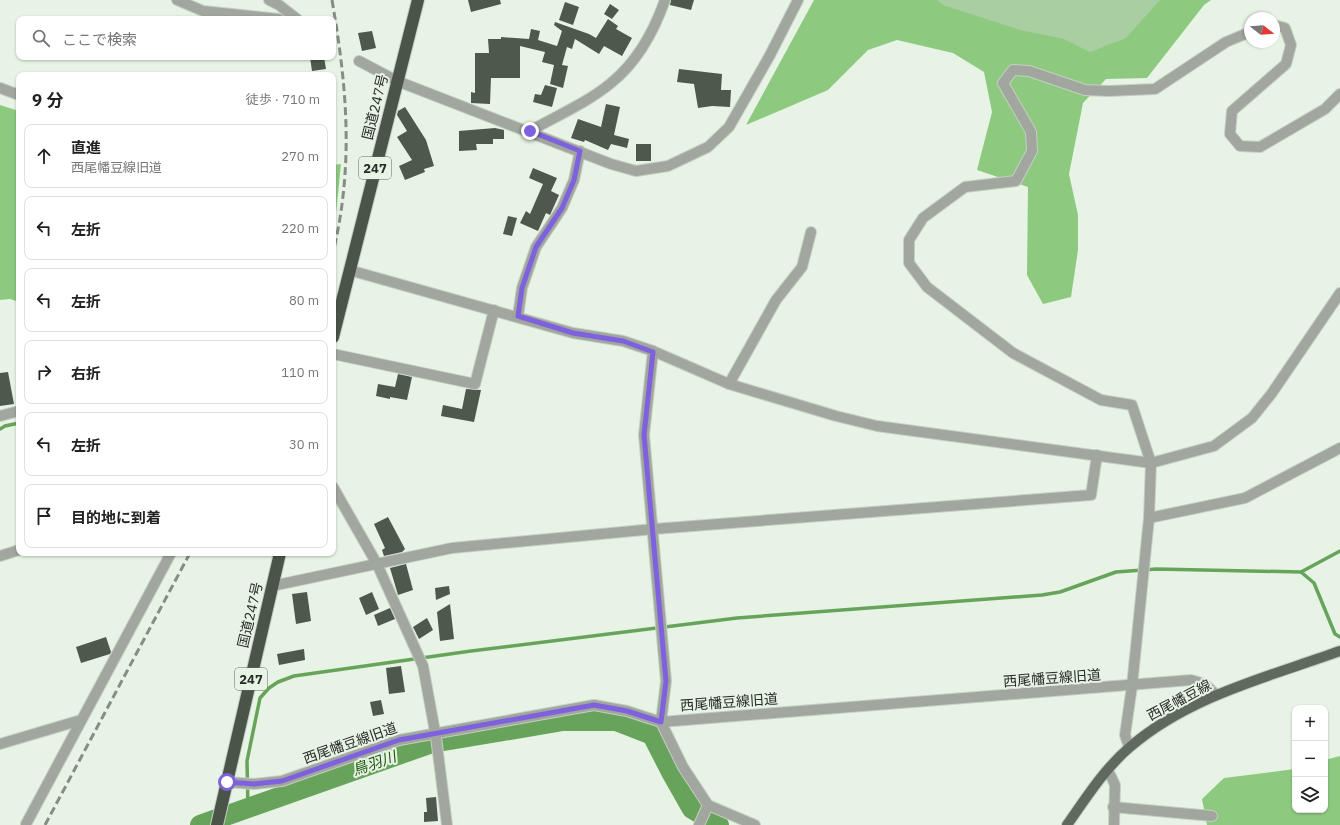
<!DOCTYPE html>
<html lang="ja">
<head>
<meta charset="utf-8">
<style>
  :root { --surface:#fff; --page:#f6f6f6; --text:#222; --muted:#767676; --line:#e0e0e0 }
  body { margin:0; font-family:"IBM Plex Sans","Noto Sans JP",sans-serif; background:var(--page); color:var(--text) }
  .controls { position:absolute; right:12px; bottom:12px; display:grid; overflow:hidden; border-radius:8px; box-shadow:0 1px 3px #0004 }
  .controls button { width:36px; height:36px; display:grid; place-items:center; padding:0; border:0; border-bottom:1px solid var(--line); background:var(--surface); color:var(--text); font:20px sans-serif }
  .compass { position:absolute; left:1244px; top:12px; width:36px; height:36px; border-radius:50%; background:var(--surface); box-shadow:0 1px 3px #0004; rotate:107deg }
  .stop { position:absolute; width:12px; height:12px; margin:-9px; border:3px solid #7e62dd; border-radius:50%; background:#fff }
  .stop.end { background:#7e62dd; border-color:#fff; box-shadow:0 1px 4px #0008 }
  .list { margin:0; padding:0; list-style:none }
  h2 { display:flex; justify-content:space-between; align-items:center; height:52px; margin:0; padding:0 16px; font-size:17px }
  h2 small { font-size:13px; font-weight:400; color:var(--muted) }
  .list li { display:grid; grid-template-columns:26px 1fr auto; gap:12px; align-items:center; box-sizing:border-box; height:64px; margin:0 8px 8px; padding:0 8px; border:1px solid var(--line); border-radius:8px }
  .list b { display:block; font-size:15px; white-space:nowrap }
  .list p { margin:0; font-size:13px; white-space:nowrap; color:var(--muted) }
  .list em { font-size:13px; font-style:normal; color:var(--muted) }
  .icon { flex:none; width:22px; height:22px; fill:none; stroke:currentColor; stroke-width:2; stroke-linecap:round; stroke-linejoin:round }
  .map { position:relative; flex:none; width:1340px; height:825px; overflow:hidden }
  .search { position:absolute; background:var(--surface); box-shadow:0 1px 3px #0004; left:16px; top:16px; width:320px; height:44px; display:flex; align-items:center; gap:10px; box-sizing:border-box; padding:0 14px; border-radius:8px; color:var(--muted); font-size:15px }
  .panel { position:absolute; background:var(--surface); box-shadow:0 1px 3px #0004; left:16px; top:72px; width:320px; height:484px; border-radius:8px }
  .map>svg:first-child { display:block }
</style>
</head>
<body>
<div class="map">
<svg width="1340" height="825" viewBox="0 0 1340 825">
  <rect width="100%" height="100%" fill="#e7f3e5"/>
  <!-- green -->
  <polygon fill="#a9cea1" points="918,0 1171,0 1133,48 1091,63"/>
  <!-- forest -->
  <g fill="#8dca80">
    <polygon points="814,0 937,0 943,5 1020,30 1064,39 1090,52 1126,38 1160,0 1211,0 1204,5 1147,78 1106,79 1083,103 1069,174 1078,215 1078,250 1071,297 1043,304 1027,275 1028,187 977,170 992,112 984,72 953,53 897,40 868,50 828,90 746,125"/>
    <polygon points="0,105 19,111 19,302 10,299 0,300"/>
    <polygon points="341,164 336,213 333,214 333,165"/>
    <polygon points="1340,756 1340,825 1207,825 1202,799 1224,778 1295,769 1295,810 1325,810 1325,760"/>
  </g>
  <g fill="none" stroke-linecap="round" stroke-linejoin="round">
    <!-- stream -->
    <g stroke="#68a35c" stroke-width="3.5">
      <polyline points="0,429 5,426 19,423"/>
      <polyline points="1301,572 1314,583 1335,634 1340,637"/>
      <polyline points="248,809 247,761 260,698 269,688 278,682 294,676 471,651 737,618 1042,595 1060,592 1116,572 1156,569 1301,572 1340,551"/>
    </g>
    <!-- river -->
    <polyline stroke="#68a35c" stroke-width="20" points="200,825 432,743 563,721 616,721 652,735 671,772 692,809 719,825"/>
  </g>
  <!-- building -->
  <g fill="#4e584c">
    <polygon points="468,0 500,0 501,4 471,12"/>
    <polygon points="671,0 694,0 691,10 670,5"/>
    <polygon points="565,2 579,7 573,25 559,20"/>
    <polygon points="610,4 619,10 612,19 604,14"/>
    <polygon points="608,19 618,26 616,29 632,38 622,56 604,46 599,54 575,39 572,49 567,47 562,65 568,66 563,88 550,84 554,65 542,62 545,52 520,46 520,78 491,78 490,104 471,103 471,92 475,93 475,53 489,53 488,39 501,39 501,37 529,39 531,29 540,31 538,40 557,46 562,31 554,25 555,22 589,34 596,38"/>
    <polygon points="372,31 376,48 362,51 358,33"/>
    <polygon points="310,57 324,57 326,69 312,71"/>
    <polygon points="679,69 722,74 721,90 731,90 730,107 712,106 698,108 694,84 677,82"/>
    <polygon points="545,85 557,88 552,107 533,102 535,94 541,95"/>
    <polygon points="606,104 620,107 614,135 629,139 627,148 611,144 608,150 585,140 584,142 571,138 578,119 601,127"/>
    <polygon points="405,107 426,140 434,166 424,169 425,172 405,180 399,166 412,160 397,137 407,131 397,115 398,111"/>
    <polygon points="495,128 504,130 504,139 493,139 493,144 476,144 477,150 459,151 459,131"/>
    <rect x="636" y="144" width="15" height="17"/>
    <polygon points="533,168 557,178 551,191 559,195 550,215 546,213 538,231 520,223 526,211 530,214 543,184 529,178"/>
    <polygon points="508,216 517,218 512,236 503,234"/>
    <polygon points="8,372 14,404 0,406 0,373"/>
    <polygon points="398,374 412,377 407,400 390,397 390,399 376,396 378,384 395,387"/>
    <polygon points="466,389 481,390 474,422 441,416 443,405 462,409"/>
    <polygon points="388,517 405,549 402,552 384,556 382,550 385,548 374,524"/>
    <polygon points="406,564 413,590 398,595 390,568"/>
    <polygon points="449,586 450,594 436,600 435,588"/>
    <polygon points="307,592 311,621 296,624 292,594"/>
    <polygon points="372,592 379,609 366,615 359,598"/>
    <polygon points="450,604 454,639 440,641 437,612"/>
    <polygon points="390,608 395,619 378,626 374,615"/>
    <polygon points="427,618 433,630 419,639 413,627"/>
    <polygon points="106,637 111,652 110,654 81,663 76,647"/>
    <polygon points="304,649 305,660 279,665 277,654"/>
    <polygon points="401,666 405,692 389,694 386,668"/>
    <polygon points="381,700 384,714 373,716 370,702"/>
    <polygon points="436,797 438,821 424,822 424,812 427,812 426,798"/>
  </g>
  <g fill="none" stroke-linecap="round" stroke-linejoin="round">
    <!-- minor casing -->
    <g stroke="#c5cfc3" stroke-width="12">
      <g id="minor">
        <polyline points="177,0 203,11 279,19"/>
        <polyline points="269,0 279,5 297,19"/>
        <polyline points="1274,25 1285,28 1291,45 1286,64 1232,111 1230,134 1240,146 1260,147 1325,109 1340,94"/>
        <polyline points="359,61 397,81 611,164 636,171 668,166 708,147 729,127 770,55 798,0"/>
        <polyline points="0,88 19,95"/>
        <path d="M530 131C556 116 587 103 611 83 636 63 654 31 665 0"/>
        <polyline points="349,270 573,333 623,341 653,351 729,384 836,416 877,426 1151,463 1214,446 1252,418 1272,393 1340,293"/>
        <polyline points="518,316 522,288 536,247 562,208 574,180 580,151"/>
        <polyline points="653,351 644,435 666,681 661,722 683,767 708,805 755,825"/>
        <polyline points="333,354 475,384 494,310"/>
        <polyline points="729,384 776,300 802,267 811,232"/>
        <polyline points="0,416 19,411"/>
        <polyline points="333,487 377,564 423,666 436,737 447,825"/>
        <polyline points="1149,518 1245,498 1340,448"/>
        <polyline points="0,556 19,550"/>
        <polyline points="272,586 452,548 654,529 1091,495 1097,455"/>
        <polyline points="0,744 81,720"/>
        <polyline points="1129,747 1125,735 1132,686 1149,518 1151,463 1132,405 1101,400 1013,353 927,287 909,263 909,240 923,218 965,187 1016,181 1032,151 1031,132 1003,83 1013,70 1029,71 1085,90 1109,91 1155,89 1226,42 1250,32"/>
        <polyline points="1108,770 1115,785 1114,825"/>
        <polyline points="227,782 254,784 282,781 399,740 594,705 627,711 661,722 1191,680 1205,684 1216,695"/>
        <polyline points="1113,807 1212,816"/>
        <polyline points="26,824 171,553"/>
        <polyline points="699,825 708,805"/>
      </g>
    </g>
    <!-- major casing -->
    <g stroke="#c5cfc3" stroke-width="12">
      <path id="major" d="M1067 825C1086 798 1105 768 1130 747 1189 696 1268 677 1340 651"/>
    </g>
    <!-- highway casing -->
    <g stroke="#c5cfc3" stroke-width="14">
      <g id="highway">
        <polyline points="333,337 418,0"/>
        <polyline points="217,825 280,553"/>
      </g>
    </g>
    <!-- minor -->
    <use href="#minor" stroke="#a1a69f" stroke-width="10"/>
    <!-- major -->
    <use href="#major" stroke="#60695e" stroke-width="10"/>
    <!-- highway -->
    <use href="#highway" stroke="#4a5448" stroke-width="12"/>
    <!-- rail -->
    <g stroke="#868e84" stroke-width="3" stroke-dasharray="8 4" stroke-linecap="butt">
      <path d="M332 0C347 87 354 165 333 253"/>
      <polyline points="45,825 190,553"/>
    </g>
  </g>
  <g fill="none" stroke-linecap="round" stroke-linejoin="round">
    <!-- route -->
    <polyline stroke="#7e62dd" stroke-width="5" points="227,782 254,784 282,781 399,740 594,705 627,711 661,722 666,681 644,435 653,352 623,341 573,333 518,316 522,288 536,247 562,208 574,180 580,151 530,131"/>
  </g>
  <g text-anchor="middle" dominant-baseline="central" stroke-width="4" stroke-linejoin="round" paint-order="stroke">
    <!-- shield labels -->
    <g fill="#e7f3e5" stroke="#616860" stroke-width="1">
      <rect x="359" y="157" width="32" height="22" rx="3"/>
      <rect x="235" y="668" width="32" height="22" rx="3"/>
    </g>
    <g font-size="13" font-weight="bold" fill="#282c27">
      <text x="375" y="168">247</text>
      <text x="251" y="679">247</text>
    </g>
    <!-- street labels -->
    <g font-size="14" fill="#282c27" stroke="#e7f3e5">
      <text transform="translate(375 107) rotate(-76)">国道247号</text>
      <text transform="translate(250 615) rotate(-77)">国道247号</text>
      <text transform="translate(1052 678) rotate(-4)">西尾幡豆線旧道</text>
      <text transform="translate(1179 700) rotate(-28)">西尾幡豆線</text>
      <text transform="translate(729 702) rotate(-4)">西尾幡豆線旧道</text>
      <text transform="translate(350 743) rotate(-19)">西尾幡豆線旧道</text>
    </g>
    <!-- water labels -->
    <g font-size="15" font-style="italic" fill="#1b550c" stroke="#e7f3e5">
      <text transform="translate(374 763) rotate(-19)">鳥羽川</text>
    </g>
  </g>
</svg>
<div class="controls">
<button>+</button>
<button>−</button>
<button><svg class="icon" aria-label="layers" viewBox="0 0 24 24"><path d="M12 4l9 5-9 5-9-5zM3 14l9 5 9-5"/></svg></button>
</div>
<svg class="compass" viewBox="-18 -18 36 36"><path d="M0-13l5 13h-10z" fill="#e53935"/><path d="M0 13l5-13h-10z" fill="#767676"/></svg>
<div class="stop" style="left:227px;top:782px"></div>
<div class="stop end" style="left:530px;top:131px"></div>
<div class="search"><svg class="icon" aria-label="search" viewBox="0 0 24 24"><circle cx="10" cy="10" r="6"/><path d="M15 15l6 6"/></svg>ここで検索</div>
<section class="panel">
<h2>9 分<small>徒歩 · 710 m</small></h2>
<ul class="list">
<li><svg class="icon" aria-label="ahead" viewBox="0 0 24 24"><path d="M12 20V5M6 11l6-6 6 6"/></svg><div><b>直進</b><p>西尾幡豆線旧道</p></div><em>270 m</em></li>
<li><svg class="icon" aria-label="left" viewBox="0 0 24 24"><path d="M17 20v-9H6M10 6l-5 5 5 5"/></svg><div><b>左折</b></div><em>220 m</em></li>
<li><svg class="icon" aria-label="left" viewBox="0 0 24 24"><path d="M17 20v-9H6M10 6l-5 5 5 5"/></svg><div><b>左折</b></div><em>80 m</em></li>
<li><svg class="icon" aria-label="right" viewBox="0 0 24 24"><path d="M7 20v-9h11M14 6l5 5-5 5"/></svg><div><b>右折</b></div><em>110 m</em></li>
<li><svg class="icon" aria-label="left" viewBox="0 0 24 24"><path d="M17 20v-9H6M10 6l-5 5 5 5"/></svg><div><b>左折</b></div><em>30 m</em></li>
<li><svg class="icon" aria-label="arrive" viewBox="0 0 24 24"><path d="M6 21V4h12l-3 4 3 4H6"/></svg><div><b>目的地に到着</b></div></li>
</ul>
</section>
</div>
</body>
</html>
